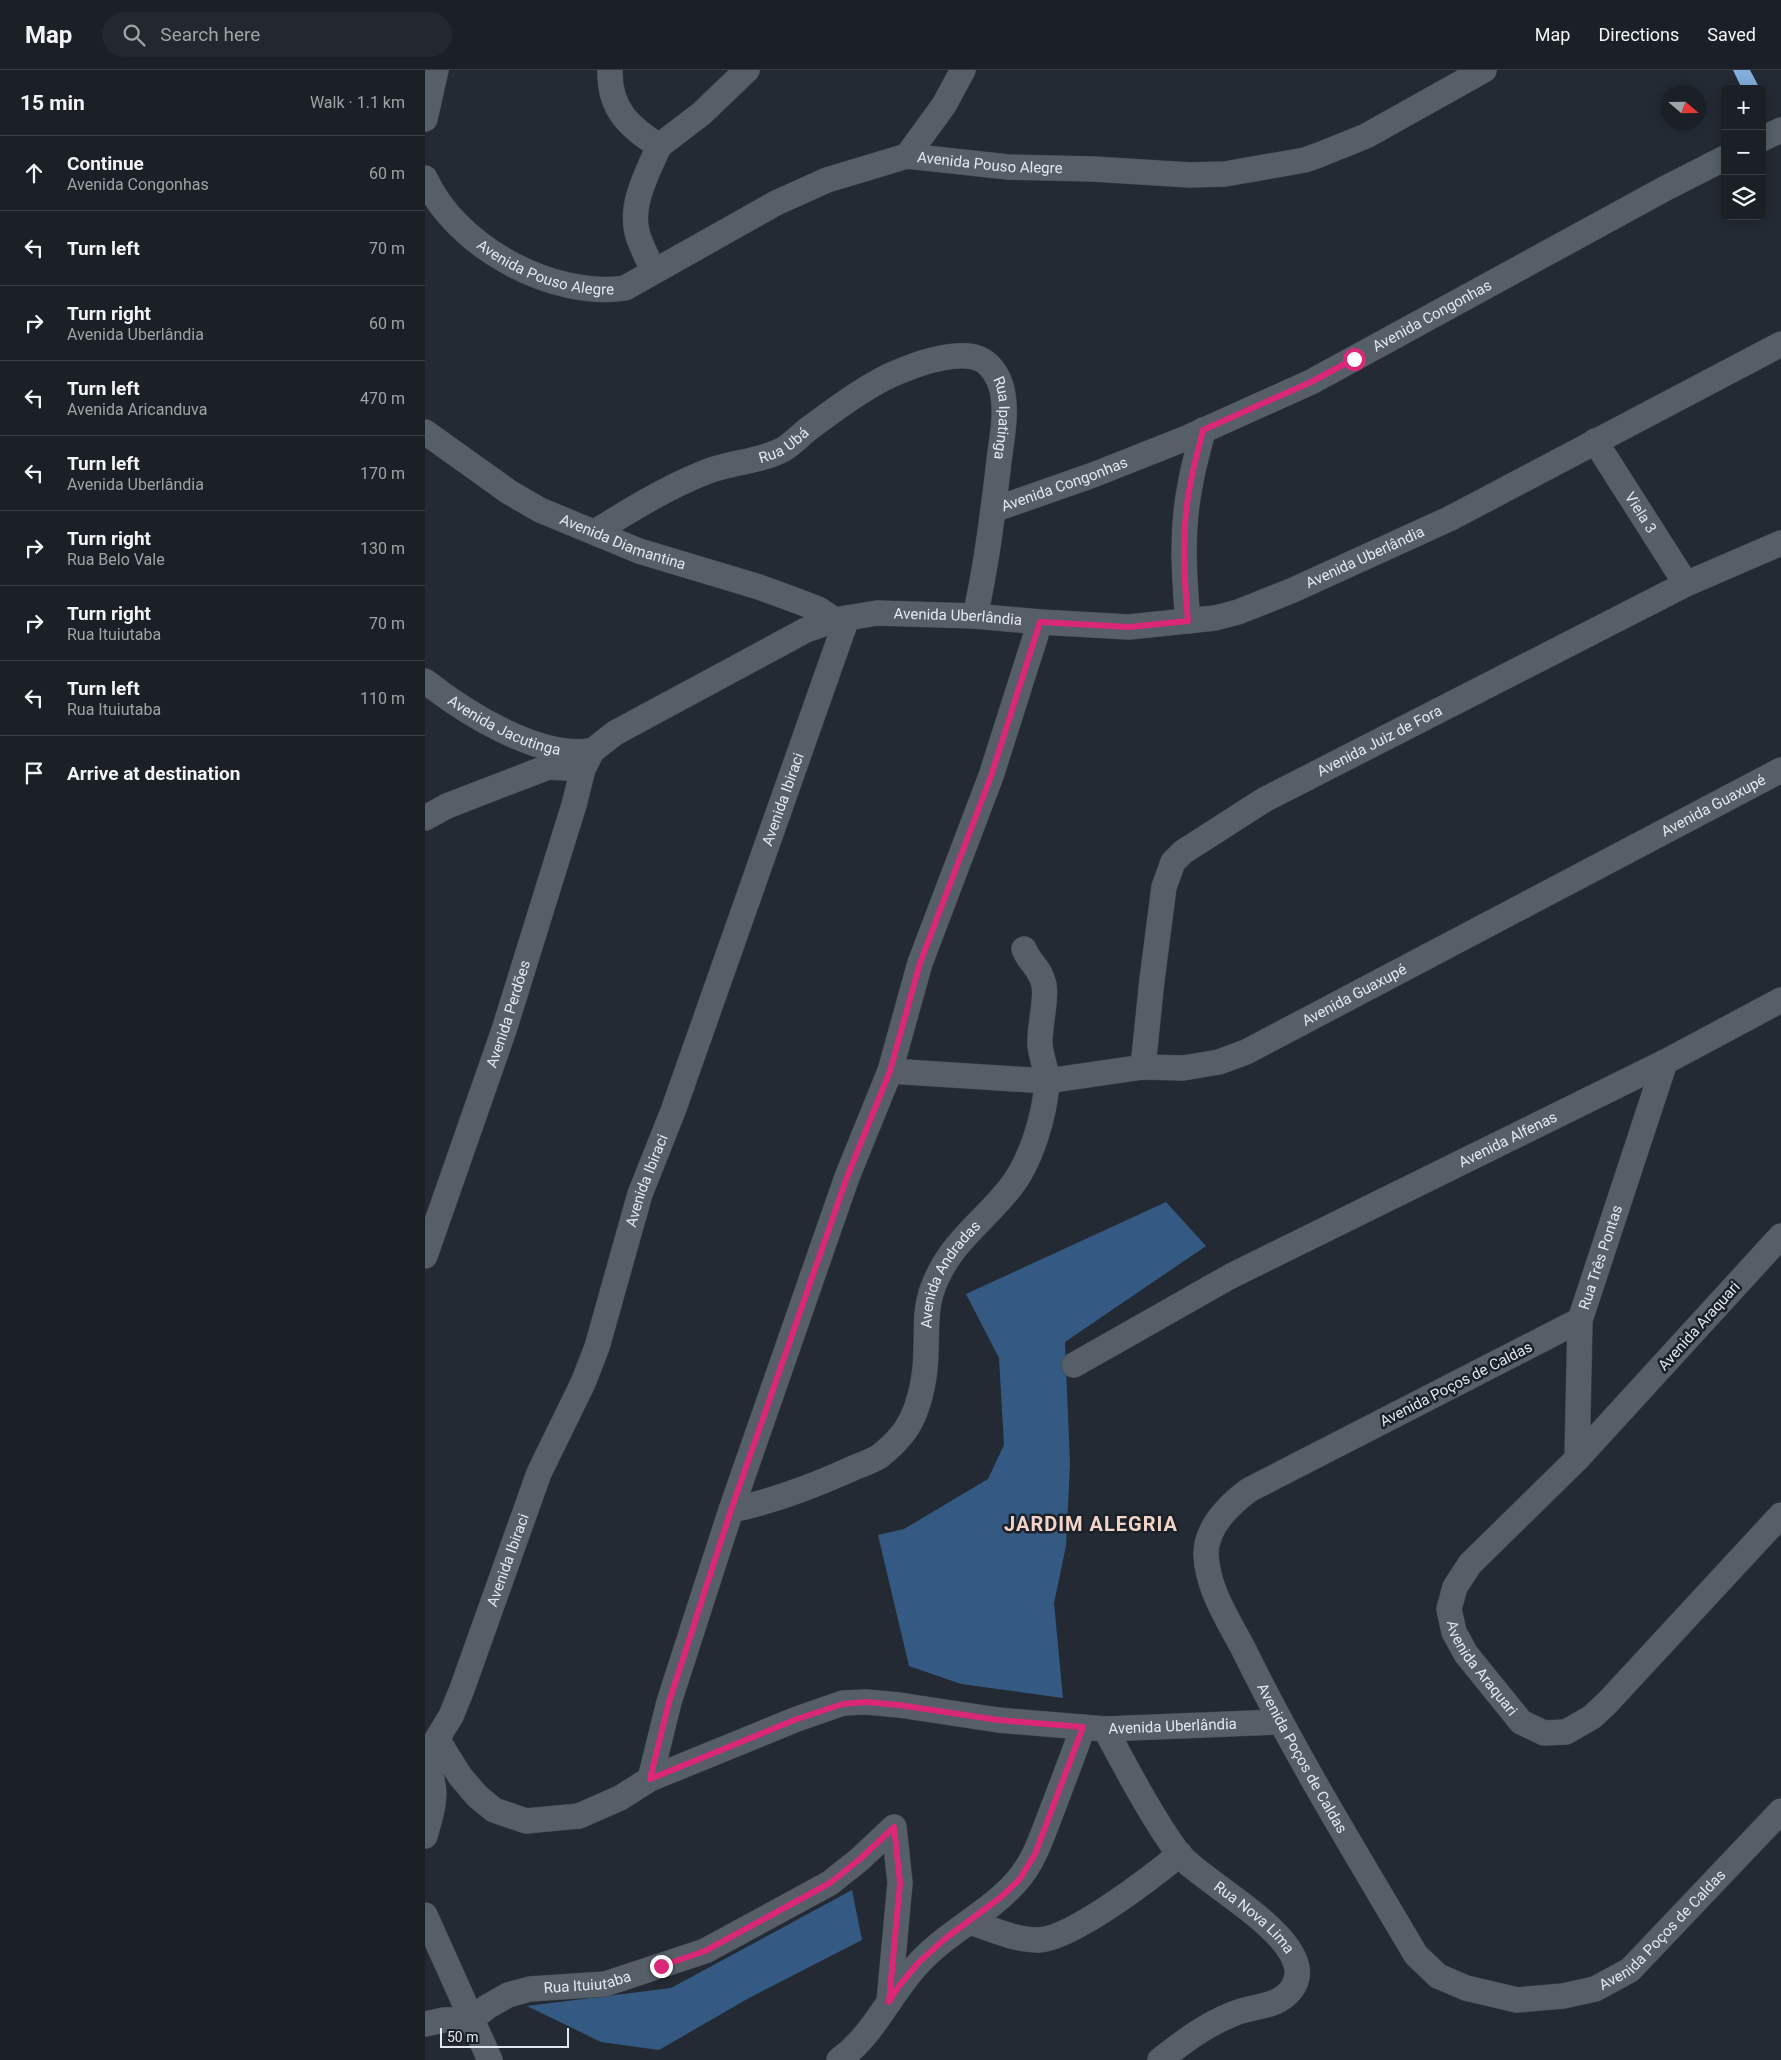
<!DOCTYPE html>
<html lang="en">
<head>
<meta charset="utf-8">
<style>
  :root { --surface:#1a2026; --page:#23282e; --text:#f1f3f6; --muted:#9fa3a7; --line:#383e43 }
  body { margin:0; font-family:Roboto,sans-serif; background:var(--page); color:var(--text) }
  .controls { position:absolute; right:15px; top:15px; display:grid; overflow:hidden; border-radius:8px; box-shadow:0 2px 12px #0003 }
  .controls button { width:45px; height:45px; display:grid; place-items:center; padding:0; border:0; border-bottom:1px solid var(--line); background:var(--surface); color:var(--text); font:25px sans-serif }
  .compass { position:absolute; left:1236px; top:15px; width:45px; height:45px; border-radius:50%; background:var(--surface); box-shadow:0 2px 12px #0003; rotate:110deg }
  .scale { position:absolute; left:15px; bottom:12px; width:129px; box-sizing:border-box; padding-left:5px; border:2px solid #e2e7ed; border-top:0; font-size:14px; line-height:18px; white-space:nowrap; color:#e2e7ed; -webkit-text-stroke:4px #1a2129; paint-order:stroke }
  .stop { position:absolute; width:15px; height:15px; margin:-11px; border:4px solid #db2777; border-radius:50%; background:#fff }
  .stop.end { background:#db2777; border-color:#fff; box-shadow:0 1px 5px #0008 }
  .list { margin:0; padding:0; list-style:none }
  h2 { display:flex; justify-content:space-between; align-items:center; height:65px; margin:0; padding:0 20px; font-size:21px }
  h2 small { font-size:16px; font-weight:400; color:var(--muted) }
  .list li { display:grid; grid-template-columns:32px 1fr auto; gap:15px; align-items:center; box-sizing:border-box; height:75px; padding:0 20px; border-top:1px solid var(--line) }
  .list b { display:block; font-size:19px; white-space:nowrap }
  .list p { margin:0; font-size:16px; white-space:nowrap; color:var(--muted) }
  .list em { font-size:16px; font-style:normal; color:var(--muted) }
  .icon { flex:none; width:28px; height:28px; fill:none; stroke:currentColor; stroke-width:2; stroke-linecap:round; stroke-linejoin:round }
  .map { position:relative; flex:none; width:1356px; height:1990px; overflow:hidden }
  header { display:flex; align-items:center; gap:30px; box-sizing:border-box; height:70px; padding:0 25px; background:var(--surface); border-bottom:1px solid var(--line) }
  header strong { font-size:24px }
  nav { display:flex; gap:28px; margin-inline-start:auto; font-size:18px }
  .search { width:350px; height:45px; background:var(--page); display:flex; align-items:center; gap:12px; box-sizing:border-box; padding:0 18px; border-radius:28px; color:var(--muted); font-size:19px }
  main { display:flex }
  aside { flex:1; background:var(--surface) }
  .map>svg:first-child { display:block }
</style>
</head>
<body>
<header>
<strong>Map</strong>
<div class="search"><svg class="icon" aria-label="search" viewBox="0 0 24 24"><circle cx="10" cy="10" r="6"/><path d="M15 15l6 6"/></svg>Search here</div>
<nav><a>Map</a><a>Directions</a><a>Saved</a></nav>
</header>
<main>
<aside>
<h2>15 min<small>Walk · 1.1 km</small></h2>
<ul class="list">
<li><svg class="icon" aria-label="ahead" viewBox="0 0 24 24"><path d="M12 20V5M6 11l6-6 6 6"/></svg><div><b>Continue</b><p>Avenida Congonhas</p></div><em>60 m</em></li>
<li><svg class="icon" aria-label="left" viewBox="0 0 24 24"><path d="M17 20v-9H6M10 6l-5 5 5 5"/></svg><div><b>Turn left</b></div><em>70 m</em></li>
<li><svg class="icon" aria-label="right" viewBox="0 0 24 24"><path d="M7 20v-9h11M14 6l5 5-5 5"/></svg><div><b>Turn right</b><p>Avenida Uberlândia</p></div><em>60 m</em></li>
<li><svg class="icon" aria-label="left" viewBox="0 0 24 24"><path d="M17 20v-9H6M10 6l-5 5 5 5"/></svg><div><b>Turn left</b><p>Avenida Aricanduva</p></div><em>470 m</em></li>
<li><svg class="icon" aria-label="left" viewBox="0 0 24 24"><path d="M17 20v-9H6M10 6l-5 5 5 5"/></svg><div><b>Turn left</b><p>Avenida Uberlândia</p></div><em>170 m</em></li>
<li><svg class="icon" aria-label="right" viewBox="0 0 24 24"><path d="M7 20v-9h11M14 6l5 5-5 5"/></svg><div><b>Turn right</b><p>Rua Belo Vale</p></div><em>130 m</em></li>
<li><svg class="icon" aria-label="right" viewBox="0 0 24 24"><path d="M7 20v-9h11M14 6l5 5-5 5"/></svg><div><b>Turn right</b><p>Rua Ituiutaba</p></div><em>70 m</em></li>
<li><svg class="icon" aria-label="left" viewBox="0 0 24 24"><path d="M17 20v-9H6M10 6l-5 5 5 5"/></svg><div><b>Turn left</b><p>Rua Ituiutaba</p></div><em>110 m</em></li>
<li><svg class="icon" aria-label="arrive" viewBox="0 0 24 24"><path d="M6 21V4h12l-3 4 3 4H6"/></svg><div><b>Arrive at destination</b></div></li>
</ul>
</aside>
<div class="map">
<svg width="1356" height="1990" viewBox="0 0 1356 1990">
  <rect width="100%" height="100%" fill="#232a33"/>
  <!-- forest -->
  <g fill="#345a83">
    <polygon points="741,1132 781,1176 640,1272 645,1394 641,1476 629,1533 638,1628 536,1614 484,1596 453,1465 479,1459 563,1409 579,1375 574,1288 541,1224"/>
    <polygon points="427,1820 437,1870 324,1928 234,1980 176,1972 102,1936 246,1918"/>
  </g>
  <!-- building -->
  <polygon fill="#83addb" points="1308,0 1325,0 1335,19 1317,19"/>
  <g fill="none" stroke-linecap="round" stroke-linejoin="round">
    <!-- minor casing -->
    <g stroke="#3f464d" stroke-width="26">
      <g id="minor">
        <path d="M185 0C184 39 204 57 234 76"/>
        <polyline points="0,49 11,0"/>
        <polyline points="1337,69 1356,60"/>
        <polyline points="234,76 276,44 322,0"/>
        <polyline points="482,86 519,35 538,0"/>
        <path id="s1" d="M0 108C30 176 127 229 200 218L351 133 402 110 482 86 583 97 668 99 765 105 800 104 880 90 894 85 941 66 1059 0"/>
        <path d="M228 201C223 188 215 175 212 162 205 133 223 102 234 76"/>
        <path id="s2" d="M0 362 84 422 115 440 214 481 334 517 375 532 393 539 410 550"/>
        <path id="s3" d="M1170 371 1261 514"/>
        <path id="s4" d="M568 440 668 405 764 367 886 312 1241 118 1300 88"/>
        <path id="s5" d="M170 462C204 441 239 419 276 404 302 392 333 393 359 379 367 374 375 366 382 360 409 340 447 311 478 300 497 292 535 280 555 289 568 295 576 311 578 325 582 349 575 377 573 400 567 449 561 498 550 546"/>
        <path d="M763 551C759 506 756 461 765 416 768 397 774 378 778 360"/>
        <path id="s6" d="M0 611C41 643 112 688 165 681"/>
        <path id="s7" d="M0 748 22 736 123 697 158 699 167 681 190 663 381 560 410 550 452 543 550 546 615 552 704 557 790 548 813 542 866 521 1024 449 1356 274"/>
        <path id="s8" d="M718 997 727 910 739 817 748 792 758 782 839 730 1261 514 1356 473"/>
        <path id="s9" d="M465 1001 622 1011 718 997 758 998 794 992 821 982 1356 700"/>
        <path id="s10" d="M1356 1166 1152 1389 1045 1494 1030 1517 1024 1539 1029 1562 1041 1584 1096 1652 1119 1663 1141 1662 1167 1647 1182 1633 1356 1445"/>
        <path id="s11" d="M0 1186 79 960 149 735 158 699"/>
        <path id="s12" d="M1155 1250 824 1420C804 1435 781 1457 781 1484 782 1519 804 1551 820 1582 871 1686 932 1785 991 1885L1013 1906 1041 1918 1092 1930 1138 1926 1170 1919 1205 1900 1356 1741"/>
        <path id="s13" d="M649 1295 806 1206 1240 992 1356 930"/>
        <path id="s14" d="M1152 1389 1155 1250 1240 992"/>
        <path id="s15" d="M306 1440C347 1432 386 1417 424 1400 434 1395 446 1392 455 1386 461 1381 469 1374 474 1368 494 1347 501 1307 501 1279 502 1260 500 1242 506 1223 522 1174 555 1156 585 1118 606 1092 620 1045 622 1012 622 1000 616 987 615 975 614 957 622 930 619 915 615 897 605 894 599 879"/>
        <path id="s16" d="M680 1659C703 1701 725 1744 753 1783 777 1814 901 1874 866 1920 851 1939 827 1935 808 1944 780 1955 758 1972 735 1990"/>
        <path id="s17" d="M12 1669 35 1706 52 1726 69 1740 101 1751 154 1746 195 1728 225 1709 372 1649 418 1633 441 1632 474 1635 573 1650 680 1659 854 1652"/>
        <polyline points="225,1709 244,1632 306,1440 422,1107 465,1001 495,893 566,706 615,552"/>
        <path id="s18" d="M0 1766C10 1730 13 1724 1 1687L26 1646 37 1619 114 1403 158 1313 172 1277 215 1124 248 1041 422 548"/>
        <polyline points="0,1845 65,1990"/>
        <path d="M544 1852C566 1858 591 1871 614 1870 648 1868 727 1807 755 1784"/>
        <path id="s19" d="M47 1949 62 1937 83 1925 105 1919 180 1914 280 1881 405 1813 435 1789 469 1757 475 1813 464 1932"/>
        <polyline points="0,1954 19,1950 47,1949"/>
        <path d="M414 1990C449 1965 464 1925 493 1894 522 1862 564 1843 592 1811 609 1792 617 1766 626 1743 637 1714 648 1686 658 1657"/>
      </g>
    </g>
    <!-- minor -->
    <use href="#minor" stroke="#565f68" stroke-width="25"/>
  </g>
  <g fill="none" stroke-linecap="round" stroke-linejoin="round">
    <!-- route -->
    <path stroke="#db2777" stroke-width="6" d="M236 1896 280 1881 405 1813 435 1789 469 1757 475 1813 464 1932 474 1916 494 1892 521 1868 576 1827 594 1810 610 1784 658 1657 573 1650 474 1635 441 1632 418 1634 372 1649 225 1709 244 1632 306 1440 422 1107 465 1001 495 893 566 706 615 552 704 557 763 551C759 506 756 461 765 416 768 397 774 378 778 360L886 312 929 289"/>
  </g>
  <g text-anchor="middle" dominant-baseline="central" stroke-width="5" stroke-linejoin="round" paint-order="stroke">
    <!-- street labels -->
    <g font-size="15" fill="#e2e7ed" stroke="#1a2129">
      <text stroke="none"><textPath href="#s1" startOffset="638">Avenida Pouso Alegre</textPath></text>
      <text stroke="none"><textPath href="#s1" startOffset="158">Avenida Pouso Alegre</textPath></text>
      <text stroke="none"><textPath href="#s4" startOffset="481">Avenida Congonhas</textPath></text>
      <text stroke="none"><textPath href="#s5" startOffset="498">Rua Ipatinga</textPath></text>
      <text stroke="none"><textPath href="#s5" startOffset="209">Rua Ubá</textPath></text>
      <text stroke="none"><textPath href="#s4" startOffset="76">Avenida Congonhas</textPath></text>
      <text stroke="none"><textPath href="#s3" startOffset="85">Viela 3</textPath></text>
      <text stroke="none"><textPath href="#s2" startOffset="228">Avenida Diamantina</textPath></text>
      <text stroke="none"><textPath href="#s7" startOffset="1009">Avenida Uberlândia</textPath></text>
      <text stroke="none"><textPath href="#s7" startOffset="589">Avenida Uberlândia</textPath></text>
      <text stroke="none"><textPath href="#s6" startOffset="92">Avenida Jacutinga</textPath></text>
      <text stroke="none"><textPath href="#s8" startOffset="448">Avenida Juiz de Fora</textPath></text>
      <text stroke="none"><textPath href="#s18" startOffset="1105">Avenida Ibiraci</textPath></text>
      <text stroke="none"><textPath href="#s9" startOffset="888">Avenida Guaxupé</textPath></text>
      <text stroke="none"><textPath href="#s9" startOffset="482">Avenida Guaxupé</textPath></text>
      <text stroke="none"><textPath href="#s11" startOffset="256">Avenida Perdões</textPath></text>
      <text stroke="none"><textPath href="#s13" startOffset="489">Avenida Alfenas</textPath></text>
      <text stroke="none"><textPath href="#s18" startOffset="700">Avenida Ibiraci</textPath></text>
      <text stroke="none"><textPath href="#s14" startOffset="205">Rua Três Pontas</textPath></text>
      <text stroke="none"><textPath href="#s15" startOffset="361">Avenida Andradas</textPath></text>
      <text transform="translate(1274 1256) rotate(-48)">Avenida Araquari</text>
      <text transform="translate(1031 1314) rotate(-27)">Avenida Poços de Caldas</text>
      <text stroke="none"><textPath href="#s18" startOffset="295">Avenida Ibiraci</textPath></text>
      <text stroke="none"><textPath href="#s10" startOffset="571">Avenida Araquari</textPath></text>
      <text stroke="none"><textPath href="#s17" startOffset="798">Avenida Uberlândia</textPath></text>
      <text stroke="none"><textPath href="#s12" startOffset="679">Avenida Poços de Caldas</textPath></text>
      <text stroke="none"><textPath href="#s16" startOffset="244">Rua Nova Lima</textPath></text>
      <text stroke="none"><textPath href="#s12" startOffset="1189">Avenida Poços de Caldas</textPath></text>
      <text stroke="none"><textPath href="#s19" startOffset="124">Rua Ituiutaba</textPath></text>
    </g>
    <!-- district labels -->
    <g font-size="20" font-weight="bold" letter-spacing="1" fill="#f4d4c8" stroke="#1a2129">
      <text x="666" y="1454">JARDIM ALEGRIA</text>
    </g>
  </g>
</svg>
<div class="controls">
<button>+</button>
<button>−</button>
<button><svg class="icon" aria-label="layers" viewBox="0 0 24 24"><path d="M12 4l9 5-9 5-9-5zM3 14l9 5 9-5"/></svg></button>
</div>
<svg class="compass" viewBox="-18 -18 36 36"><path d="M0-13l5 13h-10z" fill="#e53935"/><path d="M0 13l5-13h-10z" fill="#9fa3a7"/></svg>
<div class="scale">50 m</div>
<div class="stop" style="left:929px;top:289px"></div>
<div class="stop end" style="left:236px;top:1896px"></div>
</div>
</main>
</body>
</html>
